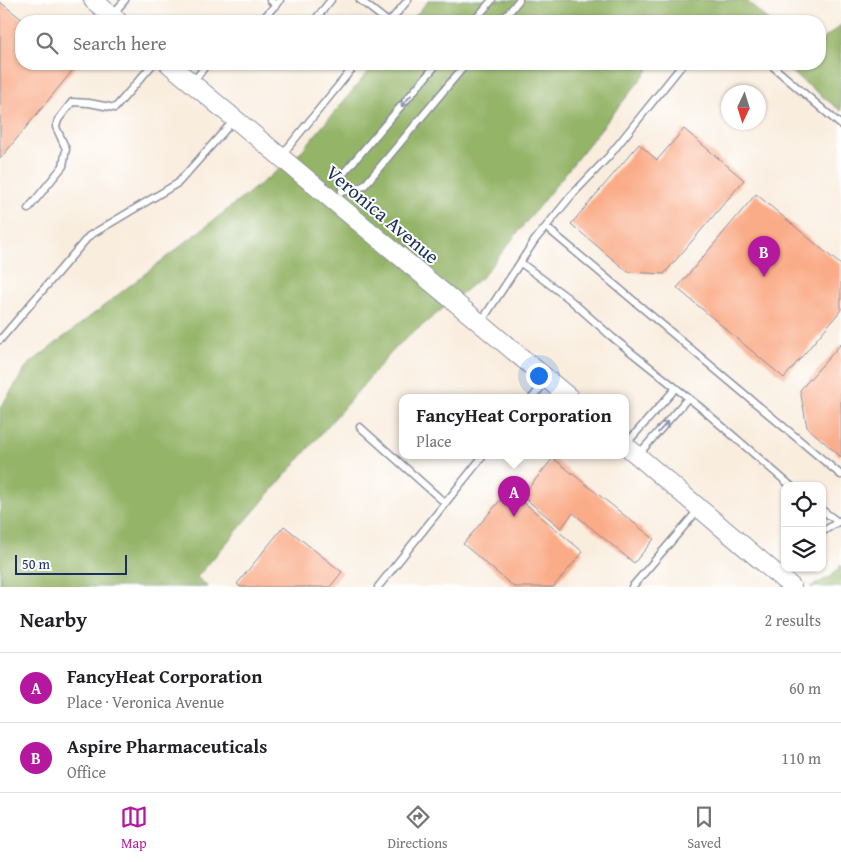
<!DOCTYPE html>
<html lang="en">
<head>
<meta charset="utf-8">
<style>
  :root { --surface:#fff; --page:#f6f6f6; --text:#202124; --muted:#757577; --line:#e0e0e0; --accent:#b5179e }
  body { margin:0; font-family:"Gentium Book Plus",serif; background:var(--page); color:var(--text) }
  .controls { position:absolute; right:15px; bottom:15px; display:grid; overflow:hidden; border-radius:10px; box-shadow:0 1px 4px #0004 }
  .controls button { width:45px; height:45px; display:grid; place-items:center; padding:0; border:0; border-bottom:1px solid var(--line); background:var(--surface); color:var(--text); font:25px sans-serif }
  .compass { position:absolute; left:721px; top:85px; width:45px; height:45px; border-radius:50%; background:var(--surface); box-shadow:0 1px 4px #0004; rotate:184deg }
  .scale { position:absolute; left:15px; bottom:12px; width:112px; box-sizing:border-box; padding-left:5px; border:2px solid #1b2f5e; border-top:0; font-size:14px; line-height:18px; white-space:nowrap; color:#1b2f5e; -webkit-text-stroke:4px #fff; paint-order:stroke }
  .you { position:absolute; left:538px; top:375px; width:18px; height:18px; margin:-12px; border:4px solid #fff; border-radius:50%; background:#1a73e8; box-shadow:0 0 0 8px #1a73e833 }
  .badge { display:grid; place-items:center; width:32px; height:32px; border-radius:50%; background:var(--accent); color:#fff; font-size:16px; font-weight:700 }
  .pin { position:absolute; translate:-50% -41px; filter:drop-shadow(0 1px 2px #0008) }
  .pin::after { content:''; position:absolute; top:26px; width:18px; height:15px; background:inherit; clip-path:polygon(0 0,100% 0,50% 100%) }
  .popup { position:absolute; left:399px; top:394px; width:230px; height:65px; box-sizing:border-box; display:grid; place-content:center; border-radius:10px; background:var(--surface); filter:drop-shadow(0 1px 4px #0005); font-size:16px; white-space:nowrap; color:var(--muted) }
  .popup b { font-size:19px; color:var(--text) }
  .popup::after { content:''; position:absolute; left:50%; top:100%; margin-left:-10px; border:10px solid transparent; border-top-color:var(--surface) }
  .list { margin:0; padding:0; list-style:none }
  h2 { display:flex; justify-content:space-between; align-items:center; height:65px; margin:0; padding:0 20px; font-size:21px }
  h2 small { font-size:16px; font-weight:400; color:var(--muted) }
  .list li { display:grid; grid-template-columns:32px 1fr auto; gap:15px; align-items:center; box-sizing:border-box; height:70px; padding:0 20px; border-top:1px solid var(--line) }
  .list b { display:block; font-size:19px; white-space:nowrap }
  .list p { margin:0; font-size:16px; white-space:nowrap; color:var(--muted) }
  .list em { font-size:16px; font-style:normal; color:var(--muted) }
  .icon { flex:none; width:28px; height:28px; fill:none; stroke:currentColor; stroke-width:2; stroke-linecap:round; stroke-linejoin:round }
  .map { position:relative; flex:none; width:841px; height:587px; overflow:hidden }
  .search { position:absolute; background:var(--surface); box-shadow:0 1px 4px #0004; left:15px; right:15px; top:15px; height:55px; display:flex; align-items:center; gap:12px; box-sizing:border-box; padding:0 18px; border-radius:20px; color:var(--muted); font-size:19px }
  .sheet { height:205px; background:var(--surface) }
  nav { display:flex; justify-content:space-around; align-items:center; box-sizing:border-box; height:70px; border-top:1px solid var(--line); background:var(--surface); font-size:14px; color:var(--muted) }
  nav a { display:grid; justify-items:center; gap:2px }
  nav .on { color:var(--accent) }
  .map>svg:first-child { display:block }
</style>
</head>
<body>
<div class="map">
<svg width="841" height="587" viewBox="0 0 841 587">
  <rect width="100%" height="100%" fill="#fff"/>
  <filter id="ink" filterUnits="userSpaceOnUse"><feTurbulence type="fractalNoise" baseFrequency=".02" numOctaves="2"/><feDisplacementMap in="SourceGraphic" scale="10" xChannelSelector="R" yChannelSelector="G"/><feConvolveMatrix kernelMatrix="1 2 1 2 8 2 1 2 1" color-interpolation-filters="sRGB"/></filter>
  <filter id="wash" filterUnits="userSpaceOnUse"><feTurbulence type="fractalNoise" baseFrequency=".0096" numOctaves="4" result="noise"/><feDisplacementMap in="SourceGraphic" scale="20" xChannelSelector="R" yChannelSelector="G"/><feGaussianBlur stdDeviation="1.12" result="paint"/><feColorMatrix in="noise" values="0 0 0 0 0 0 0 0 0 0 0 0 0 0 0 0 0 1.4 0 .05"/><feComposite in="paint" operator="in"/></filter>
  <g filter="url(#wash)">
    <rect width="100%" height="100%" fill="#f9edde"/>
    <!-- forest -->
    <g fill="#94b467" stroke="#587262">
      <polygon points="429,0 746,0 769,21 727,21 725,20 720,21 411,21"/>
      <polygon points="841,25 841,111 781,64 820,64 820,42"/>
      <polygon points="375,64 653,64 483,276 397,346 197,577 208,587 0,587 0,408 28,365 300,153"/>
      <polygon points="841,565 841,587 810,587 832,576"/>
    </g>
    <g id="blocks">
      <!-- building -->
      <g fill="#faab87">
        <polygon points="0,2 24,21 21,21 21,64 77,65 0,159"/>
        <polygon points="684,129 744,180 664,274 628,272 571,224 639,144 657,160"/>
        <polygon points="756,194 841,265 841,310 784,378 677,288"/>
        <polygon points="841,344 841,457 807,427 800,390"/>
        <polygon points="553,458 654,539 634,563 573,513 561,528 522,496"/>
        <polygon points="509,490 583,552 553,587 514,587 463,544"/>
        <polygon points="284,526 342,572 330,587 241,587 237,584"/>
      </g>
    </g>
  </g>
  <g filter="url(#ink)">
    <use href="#blocks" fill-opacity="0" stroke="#8a8e9e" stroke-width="1"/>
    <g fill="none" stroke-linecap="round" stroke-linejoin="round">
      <!-- lane casing -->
      <g stroke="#8a8e9e" stroke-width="9">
        <g id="lane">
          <polyline points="270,0 276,5"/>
          <polyline points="360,0 387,21"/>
          <polyline points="112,15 125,0"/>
          <polyline points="261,21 280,0"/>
          <polyline points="314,21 331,0"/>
          <polyline points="390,21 408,0"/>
          <polyline points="474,21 492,0"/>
          <polyline points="502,21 519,0"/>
          <polyline points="437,64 343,174 342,192 364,186 466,64"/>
          <polyline points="770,64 841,125"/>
          <polyline points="193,82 207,64"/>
          <polyline points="281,156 356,64"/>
          <polyline points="28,209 63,166 66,149 56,127 58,120 72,102 89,103 115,108 153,64"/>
          <polyline points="546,227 841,475"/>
          <polyline points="521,263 568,298 612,337 701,408 791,486"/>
          <polyline points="481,322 535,240 571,196 609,156 683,64"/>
          <polyline points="0,340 89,236 178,183 234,120"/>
          <polyline points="532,398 547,380"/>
          <polyline points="360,427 445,503"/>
          <polyline points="625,445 676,388"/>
          <polyline points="638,455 688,398"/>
          <polyline points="822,510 838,522"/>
          <polyline points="822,532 841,520"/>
          <polyline points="378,587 483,456"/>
          <polyline points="632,587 699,509"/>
        </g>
      </g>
      <!-- secondary casing -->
      <g stroke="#8a8e9e" stroke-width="20">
        <g id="secondary">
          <polyline points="93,0 118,21"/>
          <polyline points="169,64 570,398"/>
          <polyline points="625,445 792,587"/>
        </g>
      </g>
      <!-- lane -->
      <use href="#lane" stroke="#fff" stroke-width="6"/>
      <!-- secondary -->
      <use href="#secondary" stroke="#fff" stroke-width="18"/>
    </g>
    <!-- one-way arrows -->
    <defs><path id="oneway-shaft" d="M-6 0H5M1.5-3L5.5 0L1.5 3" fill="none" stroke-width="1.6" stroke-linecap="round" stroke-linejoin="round" transform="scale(1.25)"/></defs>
    <g stroke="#8d97ae">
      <use href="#oneway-shaft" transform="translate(406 101) rotate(131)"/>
      <use href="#oneway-shaft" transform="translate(663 427) rotate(-49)"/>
    </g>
  </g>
  <g text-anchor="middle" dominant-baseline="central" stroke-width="4" stroke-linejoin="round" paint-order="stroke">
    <!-- street labels -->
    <g font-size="20" fill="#1b2f5e" stroke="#fff">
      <text transform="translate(383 214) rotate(40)">Veronica Avenue</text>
    </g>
  </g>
</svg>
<div class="controls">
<button><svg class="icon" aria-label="locate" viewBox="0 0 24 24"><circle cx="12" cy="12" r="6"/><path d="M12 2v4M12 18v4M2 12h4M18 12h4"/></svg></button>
<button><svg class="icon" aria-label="layers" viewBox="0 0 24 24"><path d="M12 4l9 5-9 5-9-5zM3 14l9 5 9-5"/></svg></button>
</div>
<svg class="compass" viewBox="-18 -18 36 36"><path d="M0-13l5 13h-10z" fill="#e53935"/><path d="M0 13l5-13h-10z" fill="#757577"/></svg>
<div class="scale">50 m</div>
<div class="you"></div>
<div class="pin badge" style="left:514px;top:517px">A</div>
<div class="popup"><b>FancyHeat Corporation</b>Place</div>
<div class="pin badge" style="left:764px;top:277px">B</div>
<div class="search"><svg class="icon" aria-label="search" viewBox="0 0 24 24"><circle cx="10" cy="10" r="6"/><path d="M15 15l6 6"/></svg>Search here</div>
</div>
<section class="sheet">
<h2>Nearby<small>2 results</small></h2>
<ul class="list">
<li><span class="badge">A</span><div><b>FancyHeat Corporation</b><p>Place · Veronica Avenue</p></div><em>60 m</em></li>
<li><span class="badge">B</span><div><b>Aspire Pharmaceuticals</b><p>Office</p></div><em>110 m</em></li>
</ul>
</section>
<nav>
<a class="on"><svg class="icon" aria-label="map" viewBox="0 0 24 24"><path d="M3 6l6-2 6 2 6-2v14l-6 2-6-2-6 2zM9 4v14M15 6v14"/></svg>Map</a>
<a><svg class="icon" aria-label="directions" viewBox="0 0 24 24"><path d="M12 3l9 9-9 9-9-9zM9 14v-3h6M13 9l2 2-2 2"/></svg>Directions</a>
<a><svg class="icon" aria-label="saved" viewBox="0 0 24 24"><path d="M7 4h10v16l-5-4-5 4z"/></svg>Saved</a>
</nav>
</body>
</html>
